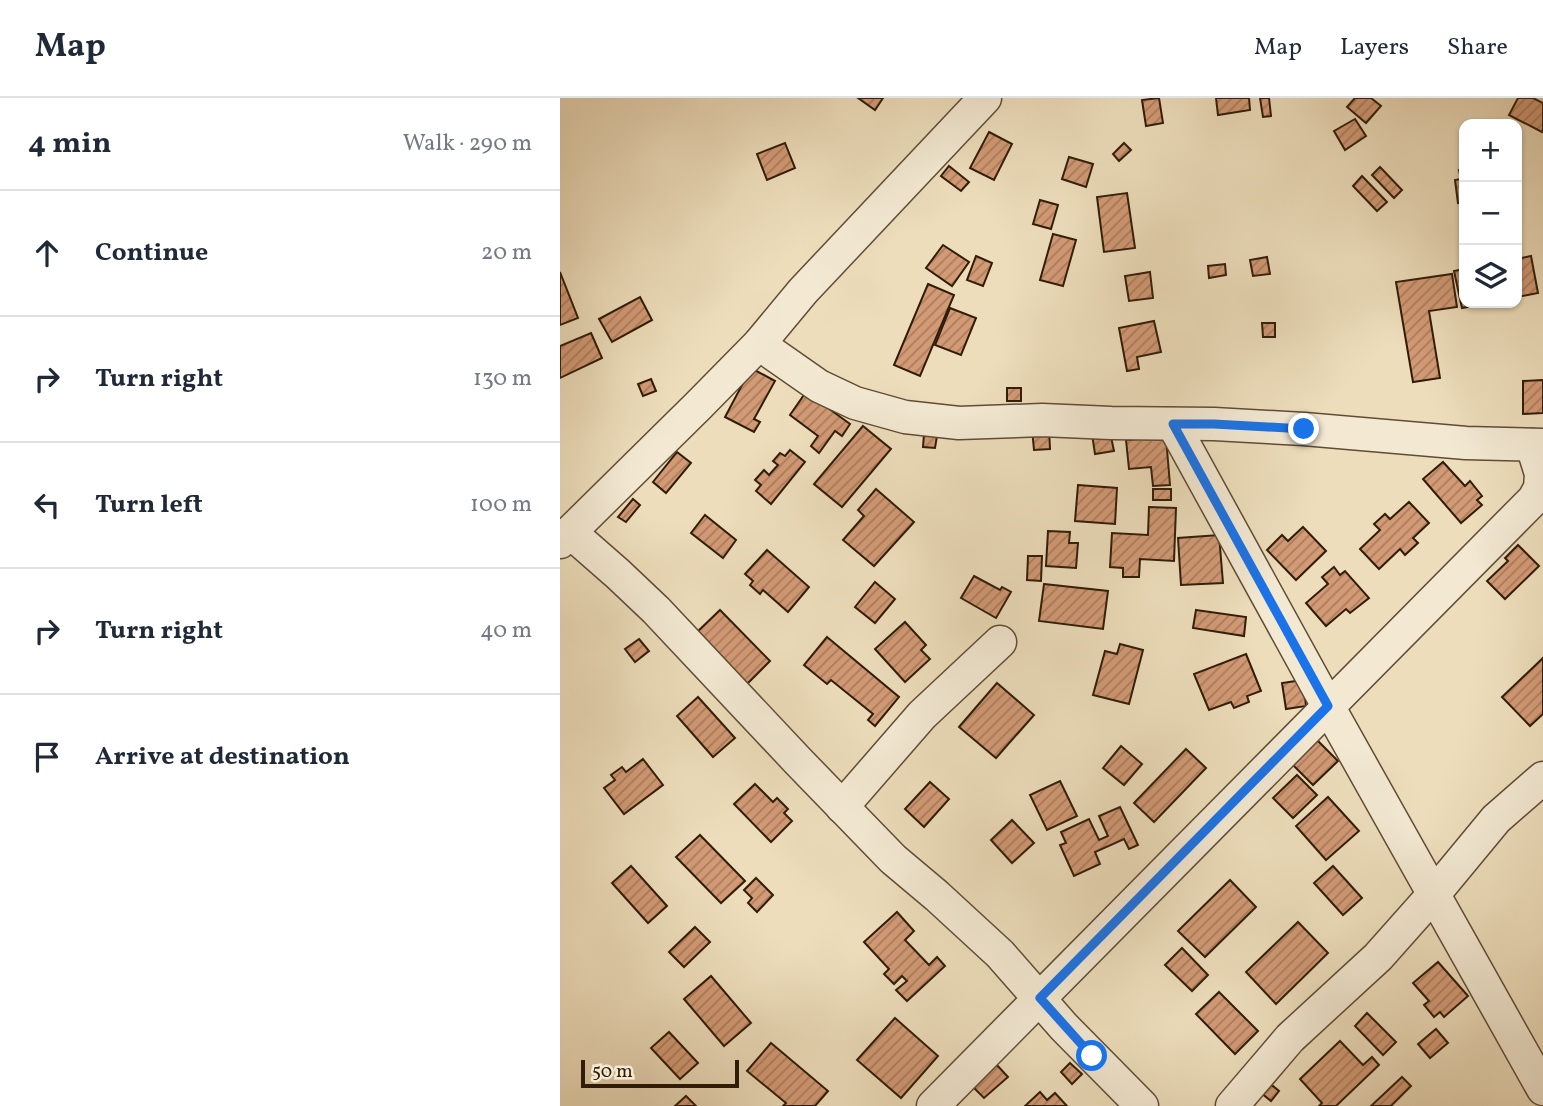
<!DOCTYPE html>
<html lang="en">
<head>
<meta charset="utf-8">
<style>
  :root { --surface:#fff; --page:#f6f6f7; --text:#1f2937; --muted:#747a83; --line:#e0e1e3 }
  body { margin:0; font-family:Vollkorn,serif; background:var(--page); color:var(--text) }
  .controls { position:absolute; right:21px; top:21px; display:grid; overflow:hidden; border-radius:14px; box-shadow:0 2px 5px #0004 }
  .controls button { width:63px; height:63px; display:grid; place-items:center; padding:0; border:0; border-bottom:2px solid var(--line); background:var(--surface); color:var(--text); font:35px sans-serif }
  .scale { position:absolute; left:21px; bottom:18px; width:158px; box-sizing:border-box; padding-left:7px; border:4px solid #311c08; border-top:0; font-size:19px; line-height:24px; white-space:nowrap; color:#311c08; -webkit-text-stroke:5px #f3e9d3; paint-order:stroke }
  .stop { position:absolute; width:21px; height:21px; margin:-16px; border:5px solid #1a73e8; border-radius:50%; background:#fff }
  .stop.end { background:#1a73e8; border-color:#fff; box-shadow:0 2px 7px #0008 }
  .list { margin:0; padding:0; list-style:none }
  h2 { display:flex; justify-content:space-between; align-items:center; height:91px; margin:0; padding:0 28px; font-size:30px }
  h2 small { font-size:23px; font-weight:400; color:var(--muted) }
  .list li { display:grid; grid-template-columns:46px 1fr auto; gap:21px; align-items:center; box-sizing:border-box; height:126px; padding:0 28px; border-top:2px solid var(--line) }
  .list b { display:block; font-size:26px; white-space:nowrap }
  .list em { font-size:23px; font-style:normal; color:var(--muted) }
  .icon { flex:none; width:38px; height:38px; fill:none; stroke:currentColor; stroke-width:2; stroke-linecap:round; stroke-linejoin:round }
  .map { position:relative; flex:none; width:983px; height:1008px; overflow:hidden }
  header { display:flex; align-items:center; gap:42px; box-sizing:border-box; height:98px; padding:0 35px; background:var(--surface); border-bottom:2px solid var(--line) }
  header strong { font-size:33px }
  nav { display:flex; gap:38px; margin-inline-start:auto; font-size:24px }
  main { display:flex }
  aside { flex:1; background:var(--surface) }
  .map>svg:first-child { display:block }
</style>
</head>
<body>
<header>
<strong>Map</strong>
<nav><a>Map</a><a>Layers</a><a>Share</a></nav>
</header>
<main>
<aside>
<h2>4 min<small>Walk · 290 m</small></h2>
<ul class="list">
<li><svg class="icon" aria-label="ahead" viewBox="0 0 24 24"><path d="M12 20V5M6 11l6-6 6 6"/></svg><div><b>Continue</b></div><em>20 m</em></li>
<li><svg class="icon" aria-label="right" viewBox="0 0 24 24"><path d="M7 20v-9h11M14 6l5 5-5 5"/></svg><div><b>Turn right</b></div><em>130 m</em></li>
<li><svg class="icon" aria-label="left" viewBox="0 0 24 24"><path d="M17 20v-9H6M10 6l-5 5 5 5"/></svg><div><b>Turn left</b></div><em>100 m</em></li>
<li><svg class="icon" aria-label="right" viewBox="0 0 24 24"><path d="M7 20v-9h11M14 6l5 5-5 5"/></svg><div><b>Turn right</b></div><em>40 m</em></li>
<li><svg class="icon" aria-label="arrive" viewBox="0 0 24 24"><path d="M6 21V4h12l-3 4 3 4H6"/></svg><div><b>Arrive at destination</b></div></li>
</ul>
</aside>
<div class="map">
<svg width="983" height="1008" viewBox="0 0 983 1008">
  <defs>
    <pattern id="building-hatch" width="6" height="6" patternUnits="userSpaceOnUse" patternTransform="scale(1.75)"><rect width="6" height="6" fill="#d29a75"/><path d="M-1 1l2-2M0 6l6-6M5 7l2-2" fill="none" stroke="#ab7d5e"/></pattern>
  </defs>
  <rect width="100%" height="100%" fill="#edddbb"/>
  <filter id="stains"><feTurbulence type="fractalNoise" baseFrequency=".00286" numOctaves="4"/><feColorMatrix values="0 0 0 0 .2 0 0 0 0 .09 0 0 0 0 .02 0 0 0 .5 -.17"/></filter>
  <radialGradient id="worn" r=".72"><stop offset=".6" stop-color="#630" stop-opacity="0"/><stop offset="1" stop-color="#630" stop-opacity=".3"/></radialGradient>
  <!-- building -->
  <g fill="url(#building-hatch)" stroke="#311c08" stroke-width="2">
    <polygon points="298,0 323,0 315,12"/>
    <polygon points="599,0 603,25 586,28 582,2"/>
    <polygon points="656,0 689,0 690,12 658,17"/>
    <polygon points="700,0 709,0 711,18 703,19"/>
    <polygon points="795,0 811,0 821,8 806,25 787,9"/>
    <polygon points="958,0 973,0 983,5 983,31 982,34 949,17"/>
    <polygon points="795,21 806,38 785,52 774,33"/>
    <polygon points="429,34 452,46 434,82 410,70"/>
    <polygon points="225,45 235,70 207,82 197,56"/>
    <polygon points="564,45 571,52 559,63 553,56"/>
    <polygon points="509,59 533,66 526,89 502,81"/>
    <polygon points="389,68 409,84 401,93 381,78"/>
    <polygon points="820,69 842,92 834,100 812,77"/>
    <polygon points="904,71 904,104 898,105 895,82 901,81 899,72"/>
    <polygon points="802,78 827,104 817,113 793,88"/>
    <polygon points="567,95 575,150 544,154 537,99"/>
    <polygon points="480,102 498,107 491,131 473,126"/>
    <polygon points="493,136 516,142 503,188 480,182"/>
    <polygon points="383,147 409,164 392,188 366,170"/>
    <polygon points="416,158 432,165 423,188 407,182"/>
    <polygon points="971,158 978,195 957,199 957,161"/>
    <polygon points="707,159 710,176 693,178 690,162"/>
    <polygon points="665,166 666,177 649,180 648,168"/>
    <polygon points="904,171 904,205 930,205 902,210 894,173"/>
    <polygon points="0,174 18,220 0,227"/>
    <polygon points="590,174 593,200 569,203 565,178"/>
    <polygon points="892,176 897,209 869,213 880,280 853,284 836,184"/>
    <polygon points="368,186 394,197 360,278 334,267"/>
    <polygon points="80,199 92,222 52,244 39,221"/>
    <polygon points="390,210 416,220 401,257 375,247"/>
    <polygon points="594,223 601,254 577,259 579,271 567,273 559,230"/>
    <polygon points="702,225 715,225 715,239 703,239"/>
    <polygon points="31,235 42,260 0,280 0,248"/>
    <polygon points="191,270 215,283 194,321 200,324 194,334 165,319"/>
    <polygon points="91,281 96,293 83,298 78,286"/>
    <polygon points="983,282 983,315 963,316 963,283"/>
    <rect x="447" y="290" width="14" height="13"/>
    <polygon points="246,294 290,326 282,338 275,333 259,355 251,348 258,338 230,317"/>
    <polygon points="303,328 331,351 282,409 254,386"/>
    <polygon points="489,330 490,351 474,352 472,331"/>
    <polygon points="550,334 554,353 535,356 532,336"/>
    <polygon points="364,336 377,338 375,350 363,349"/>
    <polygon points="606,339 610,387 593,388 591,369 569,371 566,342"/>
    <polygon points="230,352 245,364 211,406 196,393 201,387 195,382 204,372 209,377 218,367 213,363 220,355 225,358"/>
    <polygon points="117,354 131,365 106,395 93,384"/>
    <polygon points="883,364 905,388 910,383 922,398 917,402 922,407 901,425 863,381"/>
    <polygon points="518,387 557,390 555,426 515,423"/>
    <polygon points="316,391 354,424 314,468 283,442 304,418 298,412"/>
    <rect x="593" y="391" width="18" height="11"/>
    <polygon points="73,401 80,407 66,424 58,419"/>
    <polygon points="849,404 869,425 853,440 858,445 845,457 840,451 819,471 800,451 820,432 814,426 825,416 830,421"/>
    <polygon points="589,409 616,410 614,463 580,461 579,479 563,479 563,470 550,469 552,435 588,437"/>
    <polygon points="145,417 176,442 163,460 131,435"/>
    <polygon points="743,429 766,453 736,482 707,452 722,437 728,443"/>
    <polygon points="488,433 510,434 509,445 518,445 516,470 486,468"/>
    <polygon points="659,437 663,485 621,487 618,440"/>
    <polygon points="958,447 979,468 945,501 927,483 948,463 945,460"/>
    <polygon points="207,452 249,489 228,514 203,492 200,496 190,487 193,483 185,476"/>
    <polygon points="468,458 482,458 481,483 467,482"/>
    <polygon points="774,469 780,477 785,473 809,500 790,515 786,511 766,528 746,505 768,486 762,479"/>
    <polygon points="414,478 440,492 442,489 451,494 436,520 401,500"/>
    <polygon points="315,484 335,501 315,525 295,509"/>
    <polygon points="484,486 548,493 543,531 479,523"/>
    <polygon points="160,512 210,563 186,587 135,536"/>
    <polygon points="636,512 686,519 684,538 633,530"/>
    <polygon points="345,524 366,547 361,552 370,561 345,584 315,551"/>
    <polygon points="267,539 339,599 315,628 308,622 313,616 271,582 267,586 244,567"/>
    <polygon points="79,541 89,553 75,564 65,551"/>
    <polygon points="560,546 583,552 569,606 533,597 545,553 557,556"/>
    <polygon points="686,556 701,593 687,598 689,604 674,610 671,604 649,612 634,576"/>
    <polygon points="983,560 983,616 970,628 942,599"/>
    <polygon points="743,582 746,608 726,611 722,585"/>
    <polygon points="437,585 474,617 436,660 399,629"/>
    <polygon points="138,599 175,640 153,659 117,618"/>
    <polygon points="755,640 778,663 753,687 730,664"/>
    <polygon points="561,648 582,666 564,687 543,670"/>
    <polygon points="626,651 646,670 594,724 574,705"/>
    <polygon points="83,661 103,687 64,716 44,690 55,682 51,677 62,669 66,674"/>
    <polygon points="737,677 757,697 733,720 713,700"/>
    <polygon points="500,683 517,718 487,732 470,697"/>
    <polygon points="370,684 389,701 364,729 345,711"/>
    <polygon points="195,686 213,704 217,700 228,711 224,715 232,723 211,744 174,706"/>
    <polygon points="768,699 799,733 766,762 736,728"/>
    <polygon points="560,709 578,747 569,751 564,741 535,754 540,766 514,778 500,747 506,745 501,734 529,721 539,742 548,738 539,718"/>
    <polygon points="452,722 474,745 452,765 431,742"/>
    <polygon points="140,737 185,783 161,805 116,759"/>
    <polygon points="71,768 107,808 88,825 52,785"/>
    <polygon points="773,768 802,800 783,817 754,785"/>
    <polygon points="196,780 213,797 197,814 188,805 192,800 184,792"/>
    <polygon points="670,782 696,809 645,859 618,833"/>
    <polygon points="337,814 354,833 345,842 369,867 377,859 385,868 347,903 336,892 347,883 342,878 334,886 324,876 329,871 304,844"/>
    <polygon points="738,824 768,855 716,906 686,874"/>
    <polygon points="135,829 150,844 124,869 109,854"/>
    <polygon points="622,850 648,877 632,893 605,867"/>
    <polygon points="878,864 908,898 884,919 880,914 874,919 864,907 869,903 853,885"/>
    <polygon points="151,878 191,925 164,948 124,901"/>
    <polygon points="659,894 698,933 675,956 636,916"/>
    <polygon points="807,915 836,944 823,957 795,928"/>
    <polygon points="335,920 378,958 341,1000 297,962"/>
    <polygon points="876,931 888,945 870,960 858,946"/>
    <polygon points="109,934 138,965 120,981 91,950"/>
    <polygon points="780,943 803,967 812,959 819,967 776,1008 759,1008 762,1005 740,981"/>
    <polygon points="211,945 268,993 255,1008 223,1008 226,1005 187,973"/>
    <polygon points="435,965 448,979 424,1000 411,987"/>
    <polygon points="510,965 522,976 512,986 501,974"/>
    <polygon points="842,979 851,988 831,1008 811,1008"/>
    <polygon points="708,984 719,993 711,1003 700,994"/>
    <polygon points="480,994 487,1002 495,995 507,1008 465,1008"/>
    <polygon points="126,998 136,1008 115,1008"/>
  </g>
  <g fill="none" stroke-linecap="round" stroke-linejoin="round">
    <!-- minor casing -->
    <g stroke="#604c35" stroke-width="35">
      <g id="minor">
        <polyline points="199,246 259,288 295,305 345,319 399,325 482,322 551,325 654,326 744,331 906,345 983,347"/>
        <polyline points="613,326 768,608 983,991"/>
        <polyline points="10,434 58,476 96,512 238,663 333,761 377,798 440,856 504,929 582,1008"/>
        <polyline points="0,444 139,307 199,246 243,193 425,0"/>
        <polyline points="282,709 362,617 440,544"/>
        <polyline points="373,1008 974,401 980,390 981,376 972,347"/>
        <polyline points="672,1008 730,940 818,859 874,796 936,721 983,680"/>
      </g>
    </g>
    <!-- minor -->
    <use href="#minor" stroke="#f3e9d3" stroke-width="32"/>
  </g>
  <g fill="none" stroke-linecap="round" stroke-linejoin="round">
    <!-- route -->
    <polyline stroke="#1a73e8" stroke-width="9" points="532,958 480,900 768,608 613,326 654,326 744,331"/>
  </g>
  <rect width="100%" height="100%" filter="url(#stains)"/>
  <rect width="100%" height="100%" fill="url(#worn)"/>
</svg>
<div class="controls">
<button>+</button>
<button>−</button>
<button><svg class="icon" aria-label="layers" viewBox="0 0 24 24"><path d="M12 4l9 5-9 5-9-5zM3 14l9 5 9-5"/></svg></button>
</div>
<div class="scale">50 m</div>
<div class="stop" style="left:532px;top:958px"></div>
<div class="stop end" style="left:744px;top:331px"></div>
</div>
</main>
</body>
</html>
